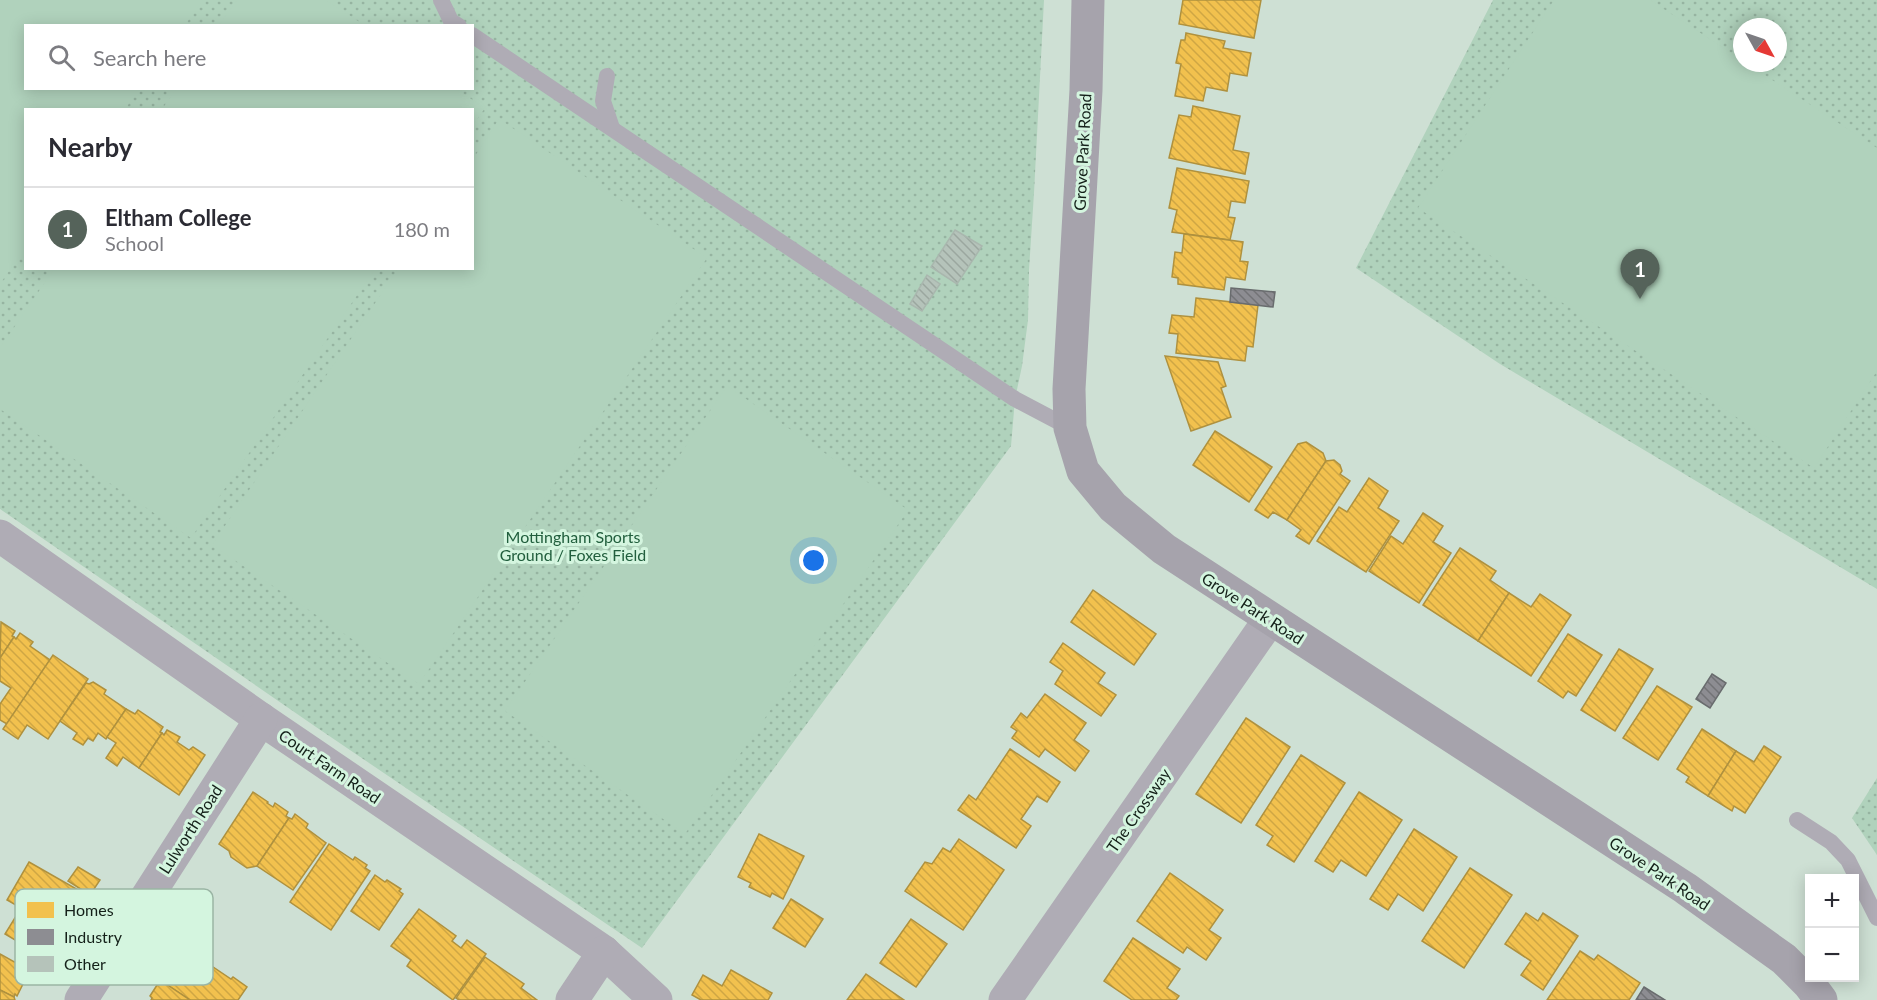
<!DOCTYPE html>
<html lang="en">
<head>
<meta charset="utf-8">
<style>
  :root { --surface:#fff; --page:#f2f2f3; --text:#2b2b33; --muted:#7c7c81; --line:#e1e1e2; --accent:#55635a }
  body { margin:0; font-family:Lato,sans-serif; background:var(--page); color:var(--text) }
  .controls { position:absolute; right:18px; bottom:18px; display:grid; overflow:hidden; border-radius:0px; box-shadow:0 3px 15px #0003 }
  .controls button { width:54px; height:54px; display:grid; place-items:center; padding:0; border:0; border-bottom:2px solid var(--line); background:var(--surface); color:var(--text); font:30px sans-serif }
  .compass { position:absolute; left:1733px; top:18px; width:54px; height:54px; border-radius:50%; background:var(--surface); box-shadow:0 3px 15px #0003; rotate:130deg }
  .you { position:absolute; left:814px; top:561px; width:21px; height:21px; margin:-15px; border:4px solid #fff; border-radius:50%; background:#1a73e8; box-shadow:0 0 0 9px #1a73e833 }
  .badge { display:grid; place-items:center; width:39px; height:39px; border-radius:50%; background:var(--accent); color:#fff; font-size:20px; font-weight:700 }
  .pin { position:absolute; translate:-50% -50px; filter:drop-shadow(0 2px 3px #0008) }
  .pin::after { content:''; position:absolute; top:32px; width:21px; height:18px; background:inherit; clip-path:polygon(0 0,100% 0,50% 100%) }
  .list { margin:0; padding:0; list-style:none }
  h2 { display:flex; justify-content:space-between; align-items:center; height:78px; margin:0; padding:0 24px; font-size:26px }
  h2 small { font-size:20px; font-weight:400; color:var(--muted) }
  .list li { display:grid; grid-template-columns:39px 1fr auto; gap:18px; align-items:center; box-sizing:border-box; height:84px; padding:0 24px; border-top:2px solid var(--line) }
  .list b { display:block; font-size:22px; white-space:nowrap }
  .list p { margin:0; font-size:20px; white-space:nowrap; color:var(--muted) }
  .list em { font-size:20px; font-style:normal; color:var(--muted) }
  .icon { flex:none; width:33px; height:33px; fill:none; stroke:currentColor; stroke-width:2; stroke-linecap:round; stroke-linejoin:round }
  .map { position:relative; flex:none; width:1877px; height:1000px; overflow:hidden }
  .search { position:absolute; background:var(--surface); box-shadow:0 3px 15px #0003; left:24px; top:24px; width:450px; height:66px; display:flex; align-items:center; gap:15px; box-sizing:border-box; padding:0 21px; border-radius:0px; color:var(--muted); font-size:22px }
  .panel { position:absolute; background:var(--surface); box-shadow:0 3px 15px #0003; left:24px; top:108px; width:450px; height:162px; border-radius:0px }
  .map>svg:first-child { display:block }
</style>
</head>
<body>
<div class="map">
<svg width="1877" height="1000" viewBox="0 0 1877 1000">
  <defs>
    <pattern id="park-dots" width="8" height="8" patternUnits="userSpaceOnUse" patternTransform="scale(1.5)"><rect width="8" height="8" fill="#b0d2bc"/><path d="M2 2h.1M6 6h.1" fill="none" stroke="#96b4a1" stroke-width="1.8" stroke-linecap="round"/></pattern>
    <pattern id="homes-back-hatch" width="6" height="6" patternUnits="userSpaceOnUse" patternTransform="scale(1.5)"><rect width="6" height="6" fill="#f2c14e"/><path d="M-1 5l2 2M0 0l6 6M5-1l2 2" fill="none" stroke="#cfa644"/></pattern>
    <pattern id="industry-back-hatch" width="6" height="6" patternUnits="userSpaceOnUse" patternTransform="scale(1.5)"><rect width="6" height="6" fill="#8d8d92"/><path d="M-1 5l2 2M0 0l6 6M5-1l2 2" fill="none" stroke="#727376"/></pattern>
    <pattern id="building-back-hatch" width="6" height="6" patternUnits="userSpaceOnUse" patternTransform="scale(1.5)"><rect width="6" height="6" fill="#b5c3ba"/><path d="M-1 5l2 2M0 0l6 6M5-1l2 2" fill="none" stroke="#9ba79f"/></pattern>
  </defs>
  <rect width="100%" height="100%" fill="#cee0d4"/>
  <!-- park -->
  <g fill="url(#park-dots)" fill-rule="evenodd">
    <path d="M0 0H1044L1034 193 1029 270 1028 320 1022 366 1015 399 1011 446 642 948 316 727 0 509ZM26 26H472V88H26ZM26 110H472V268H26Z"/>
    <path d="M1493 0H1877V589L1500 364 1356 268ZM1742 27H1778V63H1742Z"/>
    <polygon points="1877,778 1877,855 1852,818"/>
  </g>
  <!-- pitch -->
  <g fill="#b0d2bc">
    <polygon points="0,0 203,0 185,25 26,26 26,88 140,89 125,109 26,110 25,248 0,284"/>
    <polygon points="237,0 326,0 364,25 219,25"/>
    <polygon points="1554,0 1650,0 1742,60 1742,63 1746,63 1877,148 1877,371 1814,468 1418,208"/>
    <polygon points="177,88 456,89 485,108 473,125 472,110 162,109"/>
    <polygon points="499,119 707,258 419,684 212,545 398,269 472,268 473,159"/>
    <polygon points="54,269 54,268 375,269 191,538 0,409 0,348"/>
    <polygon points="727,386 908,510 685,834 505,711"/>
  </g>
  <!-- homes -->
  <g fill="url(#homes-back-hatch)" stroke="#af913e" stroke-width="1.5">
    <polygon points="1183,0 1261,0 1254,38 1179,24"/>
    <polygon points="1186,33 1225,41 1223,48 1251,53 1247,76 1230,73 1227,91 1206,87 1203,101 1175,96 1181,64 1176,63 1181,40 1185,40"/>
    <polygon points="1193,106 1240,116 1233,150 1249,153 1245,174 1169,158 1179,115 1191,117"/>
    <polygon points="1177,168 1249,181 1245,203 1231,201 1228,217 1235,218 1230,240 1172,232 1177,210 1169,208"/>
    <polygon points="1184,234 1243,242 1240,261 1248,262 1245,280 1226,277 1224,290 1178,284 1178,278 1172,277 1175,252 1182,253"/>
    <polygon points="1196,298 1258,305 1253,347 1247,346 1245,361 1176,353 1178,334 1169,333 1172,315 1194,317"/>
    <polygon points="1165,356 1218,362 1226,386 1221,388 1231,417 1191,431"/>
    <polygon points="1215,431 1272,467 1249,502 1193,465"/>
    <polygon points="1306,442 1323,453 1326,461 1287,520 1273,512 1268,518 1255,510 1298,444"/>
    <polygon points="1334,460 1340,465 1342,471 1340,474 1350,481 1309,544 1296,536 1301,530 1287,520 1326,461"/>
    <polygon points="1369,478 1388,491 1378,508 1399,521 1366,572 1317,541 1339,507 1347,512"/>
    <polygon points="1423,513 1443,526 1433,542 1451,553 1419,603 1369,571 1391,536 1403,544"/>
    <polygon points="1460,548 1496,571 1490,580 1509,593 1478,641 1423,605"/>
    <polygon points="1093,590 1156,634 1134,665 1071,622"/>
    <polygon points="1509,593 1531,607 1540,594 1571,615 1531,676 1478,641"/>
    <polygon points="1,622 15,631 12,636 14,637 0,658"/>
    <polygon points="20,633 33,642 30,646 50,660 7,724 0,720 0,704 11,688 0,681 0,658 14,637 16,639"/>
    <polygon points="1568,634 1602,655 1576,696 1568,691 1563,698 1538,681"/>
    <polygon points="1063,643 1105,673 1098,683 1116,695 1101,716 1055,684 1063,671 1050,662"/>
    <polygon points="1619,649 1653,669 1615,731 1581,710"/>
    <polygon points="53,655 88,679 48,739 27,725 18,739 3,729"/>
    <polygon points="93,682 106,690 104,694 126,709 106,739 98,733 93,741 88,738 83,745 73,739 77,733 60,721 86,683 89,684"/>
    <polygon points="1657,686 1692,707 1658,760 1623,738"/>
    <polygon points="1045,694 1086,723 1074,740 1089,751 1075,771 1045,749 1039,757 1012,738 1017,731 1011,727 1021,713 1027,718"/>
    <polygon points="126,709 135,714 138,710 163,727 160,732 162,733 139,768 123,757 117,766 106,758 116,743 107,737"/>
    <polygon points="1246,718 1290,747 1241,823 1196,794"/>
    <polygon points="1702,729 1736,751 1708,796 1686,782 1689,777 1677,769"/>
    <polygon points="167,730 180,737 177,742 189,750 193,747 205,755 179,795 139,768 162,733 164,735"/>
    <polygon points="1764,746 1781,757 1745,813 1734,806 1732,811 1708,796 1736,751 1754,762"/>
    <polygon points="1010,749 1060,782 1047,802 1037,796 1021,819 1031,826 1016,848 958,810 969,795 976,800"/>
    <polygon points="1301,755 1345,783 1294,862 1267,845 1273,836 1256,825"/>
    <polygon points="253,792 268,802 267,803 273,807 275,803 288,812 286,816 289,818 257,866 247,868 231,857 229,851 219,844"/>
    <polygon points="1359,792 1402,820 1366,876 1341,860 1333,872 1315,861"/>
    <polygon points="295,814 308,824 306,828 326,843 293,890 257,866 289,818 292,819"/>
    <polygon points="1414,829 1457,857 1423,911 1398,894 1388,910 1370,899"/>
    <polygon points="759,834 804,856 783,899 772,893 770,897 749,887 751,883 738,877"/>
    <polygon points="959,839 1004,870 963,930 905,891 925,862 932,864 943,848 950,852"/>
    <polygon points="329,844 353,860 355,857 367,865 365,868 370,871 331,930 290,902"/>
    <polygon points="29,862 80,891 58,929 7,900"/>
    <polygon points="78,867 100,880 90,895 68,881"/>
    <polygon points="1470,868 1512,895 1464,968 1422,941"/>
    <polygon points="1170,873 1223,910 1209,930 1221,938 1206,960 1187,947 1183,953 1137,921"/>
    <polygon points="375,875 385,882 387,880 401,889 399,891 403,894 379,930 351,911"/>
    <polygon points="791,899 823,919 805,947 773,928"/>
    <polygon points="21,908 58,929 42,956 5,934"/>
    <polygon points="419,909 456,936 452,941 461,948 467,940 486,954 453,1000 407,966 411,960 391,946"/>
    <polygon points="1526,913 1538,921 1543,913 1578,936 1543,990 1521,975 1531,961 1505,944"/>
    <polygon points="911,919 947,944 916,987 880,963"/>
    <polygon points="1133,938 1180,969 1167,988 1179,996 1176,1000 1132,1000 1104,981"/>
    <polygon points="185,948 231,979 233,977 247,987 238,1000 190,1000 163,982 164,980 162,979 171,965 173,967"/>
    <polygon points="1580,951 1594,960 1598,955 1640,983 1629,1000 1547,1000"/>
    <polygon points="0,954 27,969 21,980 24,982 17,996 15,994 14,997 0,990"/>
    <polygon points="485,957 524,984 521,988 537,1000 459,1000 456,998"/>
    <polygon points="731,970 772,993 768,1000 701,1000 692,995 703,975 722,986"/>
    <polygon points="866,974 904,1000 847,1000"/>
    <polygon points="159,982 161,984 163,982 190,1000 151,1000 152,998 150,996"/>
    <polygon points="0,990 14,997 15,1000 0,1000"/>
  </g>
  <!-- industry -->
  <g fill="url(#industry-back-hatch)" stroke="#696c6e" stroke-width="1.5">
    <polygon points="1231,288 1275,292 1273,307 1230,302"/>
    <polygon points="1712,674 1726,683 1710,708 1696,699"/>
    <polygon points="1644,987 1665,1000 1636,1000"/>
  </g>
  <!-- building -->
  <g fill="url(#building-back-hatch)" stroke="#a9b7ae" stroke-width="1.5">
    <polygon points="955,230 982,246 957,284 931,267"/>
    <polygon points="927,275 940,284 922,311 910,304"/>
  </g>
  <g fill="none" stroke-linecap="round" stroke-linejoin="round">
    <!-- service -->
    <g stroke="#afacb5" stroke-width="16">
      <polyline points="441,0 451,21 459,26"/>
      <polyline points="472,35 1015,399 1070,428"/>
      <polyline points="607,76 603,101 612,128"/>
      <polyline points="1797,820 1831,842 1848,860 1877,918"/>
    </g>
    <!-- minor -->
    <g stroke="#afacb5" stroke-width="33">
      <polyline points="0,536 261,719 604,952 656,1000"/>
      <polyline points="81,1000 261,719"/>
      <polyline points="572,1000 604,952"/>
      <polyline points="1005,1000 1270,619"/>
    </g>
    <!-- secondary -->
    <polyline stroke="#a6a3ac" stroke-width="33" points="1088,0 1086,90 1069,389 1070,428 1083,471 1113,507 1164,549 1685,888 1784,959 1809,984 1821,1000"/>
  </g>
  <g text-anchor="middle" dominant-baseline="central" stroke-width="6" stroke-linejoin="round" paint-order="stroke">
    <!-- street labels -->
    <g font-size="16" fill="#142019" stroke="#d4f5df">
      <text transform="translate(1082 152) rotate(-87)">Grove Park Road</text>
      <text transform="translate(1253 608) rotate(33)">Grove Park Road</text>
      <text transform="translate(330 766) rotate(34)">Court Farm Road</text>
      <text transform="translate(1138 810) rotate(-55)">The Crossway</text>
      <text transform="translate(190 829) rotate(-57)">Lulworth Road</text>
      <text transform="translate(1660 873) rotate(34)">Grove Park Road</text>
    </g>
    <!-- park labels -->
    <g font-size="16" fill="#215e3d" stroke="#d4f5df">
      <text x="573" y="536">Mottingham Sports<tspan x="573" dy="18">Ground / Foxes Field</tspan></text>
    </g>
  </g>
  <!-- legend -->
  <rect x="15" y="889" width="198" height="96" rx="9" fill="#d4f5df" stroke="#9ab5a4" stroke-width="1.5"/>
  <rect x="27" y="902" width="27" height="16" fill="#f2c14e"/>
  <rect x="27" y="929" width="27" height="16" fill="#8d8d92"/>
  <rect x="27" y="956" width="27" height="16" fill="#b5c3ba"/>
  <g font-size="16" fill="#142019">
    <text x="64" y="916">Homes</text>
    <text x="64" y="943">Industry</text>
    <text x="64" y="970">Other</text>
  </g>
</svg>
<div class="controls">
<button>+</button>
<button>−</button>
</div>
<svg class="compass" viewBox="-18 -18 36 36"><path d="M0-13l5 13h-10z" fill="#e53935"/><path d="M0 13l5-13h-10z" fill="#7c7c81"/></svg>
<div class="you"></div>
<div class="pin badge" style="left:1640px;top:299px">1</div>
<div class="search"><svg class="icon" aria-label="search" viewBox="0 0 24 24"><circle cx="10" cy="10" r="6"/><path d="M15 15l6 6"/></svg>Search here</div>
<section class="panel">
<h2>Nearby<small></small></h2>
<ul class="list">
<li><span class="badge">1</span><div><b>Eltham College</b><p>School</p></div><em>180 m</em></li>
</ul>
</section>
</div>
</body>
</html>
